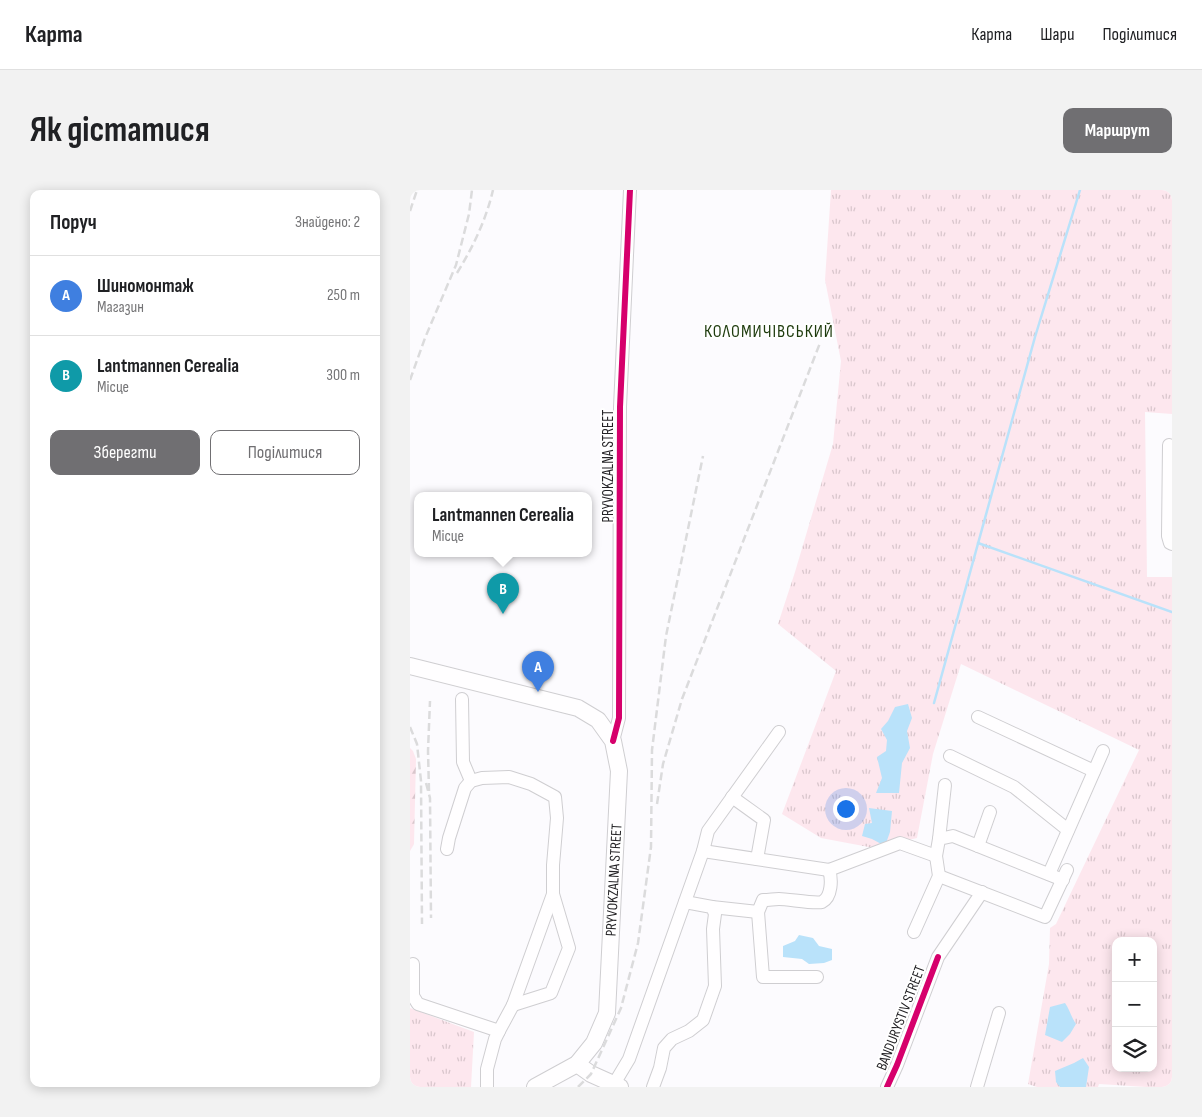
<!DOCTYPE html>
<html lang="uk">
<head>
<meta charset="utf-8">
<style>
  :root { --surface:#fff; --page:#f2f2f2; --text:#202124; --muted:#757577; --line:#e0e0e0; --accent:#706f72 }
  body { margin:0; font-family:"Sofia Sans Condensed",sans-serif; background:var(--page); color:var(--text) }
  .controls { position:absolute; right:15px; bottom:15px; display:grid; overflow:hidden; border-radius:10px; box-shadow:0 2px 12px #0003 }
  .controls button { width:45px; height:45px; display:grid; place-items:center; padding:0; border:0; border-bottom:1px solid var(--line); background:var(--surface); color:var(--text); font:25px sans-serif }
  .you { position:absolute; left:435px; top:618px; width:18px; height:18px; margin:-12px; border:4px solid #fff; border-radius:50%; background:#1a73e8; box-shadow:0 0 0 8px #1a73e833 }
  .badge { display:grid; place-items:center; width:32px; height:32px; border-radius:50%; background:var(--accent); color:#fff; font-size:16px; font-weight:700 }
  .pin { position:absolute; translate:-50% -41px; filter:drop-shadow(0 1px 2px #0008) }
  .pin::after { content:''; position:absolute; top:26px; width:18px; height:15px; background:inherit; clip-path:polygon(0 0,100% 0,50% 100%) }
  .popup { position:absolute; left:4px; top:302px; width:178px; height:65px; box-sizing:border-box; display:grid; place-content:center; border-radius:10px; background:var(--surface); filter:drop-shadow(0 1px 4px #0005); font-size:16px; white-space:nowrap; color:var(--muted) }
  .popup b { font-size:19px; color:var(--text) }
  .popup::after { content:''; position:absolute; left:50%; top:100%; margin-left:-10px; border:10px solid transparent; border-top-color:var(--surface) }
  .list { margin:0; padding:0; list-style:none }
  h2 { display:flex; justify-content:space-between; align-items:center; height:65px; margin:0; padding:0 20px; font-size:21px }
  h2 small { font-size:16px; font-weight:400; color:var(--muted) }
  .list li { display:grid; grid-template-columns:32px 1fr auto; gap:15px; align-items:center; box-sizing:border-box; height:80px; padding:0 20px; border-top:1px solid var(--line) }
  .list b { display:block; font-size:19px; white-space:nowrap }
  .list p { margin:0; font-size:16px; white-space:nowrap; color:var(--muted) }
  .list em { font-size:16px; font-style:normal; color:var(--muted) }
  .actions { display:flex; gap:10px; padding:15px 20px }
  .actions a { flex:1; padding:11px 0; border:1px solid var(--accent); border-radius:10px; text-align:center; font-size:18px; color:var(--accent) }
  .actions .main { background:var(--accent); color:#fff }
  .icon { flex:none; width:28px; height:28px; fill:none; stroke:currentColor; stroke-width:2; stroke-linecap:round; stroke-linejoin:round }
  .map { position:relative; flex:none; width:762px; height:897px; overflow:hidden; border-radius:10px }
  header { display:flex; align-items:center; gap:30px; box-sizing:border-box; height:70px; padding:0 25px; background:var(--surface); border-bottom:1px solid var(--line) }
  header strong { font-size:24px }
  nav { display:flex; gap:28px; margin-inline-start:auto; font-size:18px }
  .intro { display:flex; align-items:center; justify-content:space-between; box-sizing:border-box; height:120px; padding:0 30px }
  h1 { margin:0; font-size:35px }
  .button { padding:12px 22px; border-radius:10px; background:var(--accent); color:#fff; font-size:18px; font-weight:700 }
  main { display:flex; gap:30px; padding:0 30px }
  aside { flex:1; background:var(--surface); border-radius:10px; box-shadow:0 2px 12px #0003 }
  .map>svg:first-child { display:block }
</style>
</head>
<body>
<header>
<strong>Карта</strong>
<nav><a>Карта</a><a>Шари</a><a>Поділитися</a></nav>
</header>
<div class="intro"><h1>Як дістатися</h1><a class="button">Маршрут</a></div>
<main>
<aside>
<h2>Поруч<small>Знайдено: 2</small></h2>
<ul class="list">
<li><span class="badge" style="background:#3f7fe0">A</span><div><b>Шиномонтаж</b><p>Магазин</p></div><em>250 m</em></li>
<li><span class="badge" style="background:#0f9aa8">B</span><div><b>Lantmannen Cerealia</b><p>Місце</p></div><em>300 m</em></li>
</ul>
<div class="actions"><a class="main">Зберегти</a><a>Поділитися</a></div>
</aside>
<div class="map">
<svg width="762" height="897" viewBox="0 0 762 897">
  <defs>
    <pattern id="grass-tufts" width="24" height="20" patternUnits="userSpaceOnUse" patternTransform="scale(1.25)"><rect width="24" height="20" fill="#fde7ee"/><path d="M3 7l-1-3M5 7V3M7 7l1-3M15 17l-1-3M17 17v-4M19 17l1-3" fill="none" stroke="#d9c6cc"/></pattern>
    <pattern id="forest-firs" width="22" height="20" patternUnits="userSpaceOnUse" patternTransform="scale(1.25)"><rect width="22" height="20" fill="#fde7ee"/><path d="M5 1l3.5 6h-7zM16 11l3.5 6h-7z" fill="#d9c6cc"/></pattern>
  </defs>
  <rect width="100%" height="100%" fill="#fcfbfe"/>
  <!-- grass -->
  <g fill="url(#grass-tufts)" fill-rule="evenodd">
    <path d="M421 0H762V224L735 222 737 387H762V897H737L689 894 688 897H627L618 894 639 774 640 738 646 734 729 560 551 474 523 564 507 648 464 658 411 648 372 624 426 481 368 434 385 382 423 254 431 171 415 90ZM706 751H743V878H706Z"/>
    <polygon points="0,818 64,842 61,897 0,897"/>
  </g>
  <!-- forest -->
  <polygon fill="url(#forest-firs)" points="0,558 3,561 6,569 4,654 0,661"/>
  <!-- water -->
  <g fill="#b9e2fa">
    <polygon points="498,514 502,528 497,541 500,558 492,573 489,603 466,603 472,588 467,567 476,561 477,550 471,539 478,531 485,517"/>
    <polygon points="459,618 482,621 480,642 475,656 462,649 452,646 455,634 462,633"/>
    <polygon points="389,745 403,748 409,756 422,759 422,770 414,773 399,774 392,769 373,767 373,756 385,751"/>
    <path d="M655 813C660 820 661 827 666 834L660 844 652 852 635 845 640 817Z"/>
    <polygon points="673,868 679,877 676,897 650,897 646,892 645,881 664,873"/>
  </g>
  <g fill="none" stroke-linecap="round" stroke-linejoin="round">
    <!-- stream -->
    <g stroke="#b9e2fa" stroke-width="2.5">
      <polyline points="568,353 762,422"/>
      <polyline points="524,513 625,147 670,0"/>
    </g>
    <!-- minor casing -->
    <g stroke="#cfced1" stroke-width="14">
      <g id="minor">
        <polyline points="759,255 758,346 760,353 762,354"/>
        <polyline points="52,509 53,572 61,591"/>
        <polyline points="568,527 684,581"/>
        <polyline points="203,551 209,528 210,217 220,0"/>
        <polyline points="540,566 604,597 658,640"/>
        <polyline points="322,607 354,630 347,669"/>
        <polyline points="529,649 535,595"/>
        <polyline points="568,656 580,622"/>
        <polyline points="37,659 39,648 55,598 61,591 72,588 99,587 121,594 145,607 147,628 143,675 143,704 103,815 89,841 85,849 77,879 77,897"/>
        <polyline points="293,661 419,680 490,653 526,666"/>
        <polyline points="639,684 693,561"/>
        <polyline points="529,686 635,727 657,680"/>
        <polyline points="302,717 348,722"/>
        <polyline points="504,742 529,686 526,666 529,649 543,646 653,690"/>
        <polyline points="3,774 3,806 8,814 89,841"/>
        <path d="M407 787H353L348 722 353 710C359 710 364 709 369 709 378 709 405 714 412 712 422 707 422 689 419 680"/>
        <polyline points="103,815 141,803 159,758 143,704"/>
        <polyline points="204,894 219,869 293,661 298,641 369,542"/>
        <polyline points="243,897 250,878 254,858 262,849 279,841 293,830 305,796 303,739 305,724 302,717 275,712"/>
        <polyline points="477,897 487,875 528,767 572,702"/>
        <polyline points="567,897 589,823"/>
      </g>
    </g>
    <!-- major casing -->
    <g stroke="#cfced1" stroke-width="18">
      <g id="major">
        <polyline points="0,476 168,518 188,530 203,551 209,581 197,823 184,853 167,874 125,897"/>
        <polyline points="167,874 181,884 210,897"/>
      </g>
    </g>
    <!-- minor -->
    <use href="#minor" stroke="#fffeff" stroke-width="12"/>
    <!-- major -->
    <use href="#major" stroke="#fffeff" stroke-width="16"/>
    <!-- rail -->
    <g stroke="#dbdbdc" stroke-width="2.5" stroke-dasharray="8 4" stroke-linecap="butt">
      <polyline points="0,21 7,0"/>
      <path d="M47 83C63 57 76 30 83 0"/>
      <polyline points="0,190 15,148 46,75 59,24 62,0"/>
      <polyline points="0,537 7,554 11,591 12,734"/>
      <polyline points="16,593 20,608 21,728"/>
      <polyline points="19,601 18,561 20,511"/>
      <polyline points="247,614 253,574 272,509 410,153"/>
      <polyline points="168,897 181,884 211,818 228,753 241,657 242,560 256,446 293,266"/>
    </g>
    <!-- cycleway casing -->
    <g stroke="#fff" stroke-width="9">
      <g id="cycleway">
        <polyline points="203,551 209,528 210,217 220,0"/>
        <polyline points="477,897 487,875 528,767"/>
      </g>
    </g>
    <!-- cycleway -->
    <use href="#cycleway" stroke="#d6006c" stroke-width="6"/>
  </g>
  <g text-anchor="middle" dominant-baseline="central" stroke-width="4" stroke-linejoin="round" paint-order="stroke">
    <!-- street labels -->
    <g font-size="15" fill="#242326" stroke="#fff">
      <text transform="translate(198 276) rotate(-90)">PRYVOKZALNA STREET</text>
      <text transform="translate(204 690) rotate(-87)">PRYVOKZALNA STREET</text>
      <text transform="translate(491 828) rotate(-69)">BANDURYSTIV STREET</text>
    </g>
    <!-- quarter labels -->
    <g font-size="18" letter-spacing="1" fill="#1e3b0d" stroke="#fff">
      <text x="359" y="141">КОЛОМИЧІВСЬКИЙ</text>
    </g>
  </g>
</svg>
<div class="controls">
<button>+</button>
<button>−</button>
<button><svg class="icon" aria-label="layers" viewBox="0 0 24 24"><path d="M12 4l9 5-9 5-9-5zM3 14l9 5 9-5"/></svg></button>
</div>
<div class="you"></div>
<div class="pin badge" style="left:128px;top:502px;background:#3f7fe0">A</div>
<div class="pin badge" style="left:93px;top:424px;background:#0f9aa8">B</div>
<div class="popup"><b>Lantmannen Cerealia</b>Місце</div>
</div>
</main>
</body>
</html>
